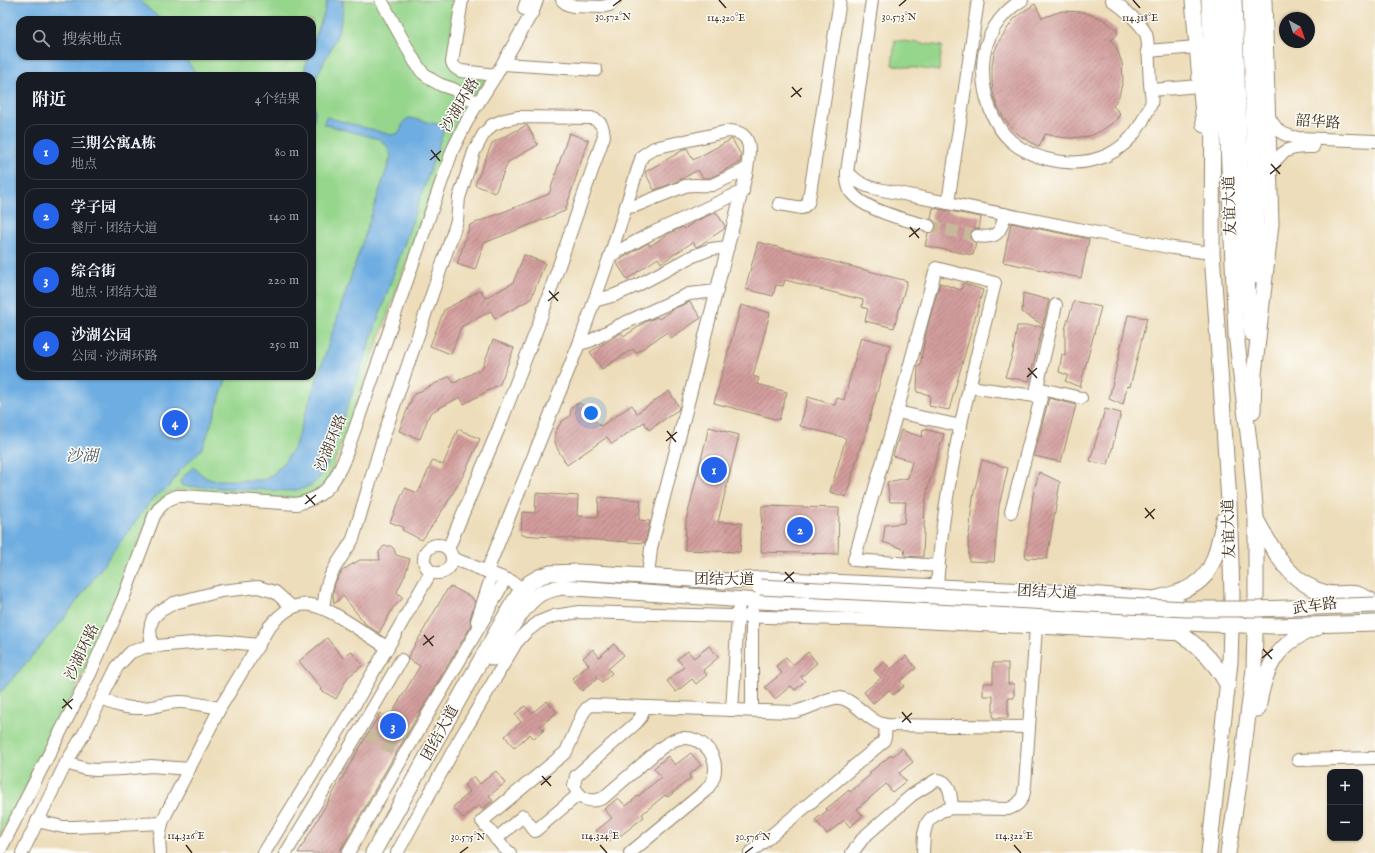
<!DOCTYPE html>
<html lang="zh">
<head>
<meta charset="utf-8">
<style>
  :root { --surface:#171b24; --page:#242831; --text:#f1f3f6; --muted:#9ea1a6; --line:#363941; --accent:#2563eb }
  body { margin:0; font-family:"IM FELL English","Noto Serif SC",serif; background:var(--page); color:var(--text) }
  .controls { position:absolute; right:12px; bottom:12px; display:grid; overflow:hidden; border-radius:8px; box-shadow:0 1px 3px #0004 }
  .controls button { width:36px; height:36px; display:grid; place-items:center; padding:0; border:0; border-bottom:1px solid var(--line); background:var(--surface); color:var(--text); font:20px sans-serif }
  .compass { position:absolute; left:1279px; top:12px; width:36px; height:36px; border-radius:50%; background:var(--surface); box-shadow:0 1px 3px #0004; rotate:140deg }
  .you { position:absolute; left:591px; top:413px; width:14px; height:14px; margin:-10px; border:3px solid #fff; border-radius:50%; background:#1a73e8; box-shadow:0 0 0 6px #1a73e833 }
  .badge { display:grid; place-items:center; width:26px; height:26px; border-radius:50%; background:var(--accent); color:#fff; font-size:13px; font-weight:700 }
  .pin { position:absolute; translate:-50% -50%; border:2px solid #fff; box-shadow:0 1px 4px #0006 }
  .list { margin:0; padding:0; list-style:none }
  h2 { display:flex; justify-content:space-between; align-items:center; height:52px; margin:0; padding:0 16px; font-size:17px }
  h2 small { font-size:13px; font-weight:400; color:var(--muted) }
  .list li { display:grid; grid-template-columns:26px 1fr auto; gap:12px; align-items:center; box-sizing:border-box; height:56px; margin:0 8px 8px; padding:0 8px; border:1px solid var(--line); border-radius:12px }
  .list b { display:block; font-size:15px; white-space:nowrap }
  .list p { margin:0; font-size:13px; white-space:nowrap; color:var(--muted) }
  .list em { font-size:13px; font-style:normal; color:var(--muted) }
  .icon { flex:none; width:22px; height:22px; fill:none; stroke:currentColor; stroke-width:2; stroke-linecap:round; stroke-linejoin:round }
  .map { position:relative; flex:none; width:1375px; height:853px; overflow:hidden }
  .search { position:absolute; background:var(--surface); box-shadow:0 1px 3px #0004; left:16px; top:16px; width:300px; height:44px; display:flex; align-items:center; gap:10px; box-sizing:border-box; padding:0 14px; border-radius:12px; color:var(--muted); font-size:15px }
  .panel { position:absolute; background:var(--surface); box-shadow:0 1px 3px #0004; left:16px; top:72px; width:300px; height:308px; border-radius:12px }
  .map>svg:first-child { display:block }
</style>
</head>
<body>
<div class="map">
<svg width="1375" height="853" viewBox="0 0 1375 853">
  <defs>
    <pattern id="building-hatch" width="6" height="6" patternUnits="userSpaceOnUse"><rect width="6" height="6" fill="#d29d9c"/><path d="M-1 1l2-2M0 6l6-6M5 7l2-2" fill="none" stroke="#ac807f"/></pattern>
  </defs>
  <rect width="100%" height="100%" fill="#fdfcf7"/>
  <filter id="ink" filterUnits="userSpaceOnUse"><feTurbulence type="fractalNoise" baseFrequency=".025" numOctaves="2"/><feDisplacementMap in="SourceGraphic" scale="8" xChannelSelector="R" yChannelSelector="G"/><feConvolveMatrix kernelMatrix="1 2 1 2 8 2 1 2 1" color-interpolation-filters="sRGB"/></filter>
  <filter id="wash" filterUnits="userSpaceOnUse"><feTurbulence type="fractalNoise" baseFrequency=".012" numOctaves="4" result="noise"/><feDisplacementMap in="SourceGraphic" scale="16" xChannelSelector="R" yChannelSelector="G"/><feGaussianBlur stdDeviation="0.9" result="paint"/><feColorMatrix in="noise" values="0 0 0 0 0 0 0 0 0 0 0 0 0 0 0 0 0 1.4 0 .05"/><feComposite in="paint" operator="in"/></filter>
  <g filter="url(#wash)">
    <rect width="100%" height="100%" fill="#edddba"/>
    <!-- green -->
    <g fill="#96d68c" stroke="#688055" fill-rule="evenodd">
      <path d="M0 0H458L448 60 486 79 462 118 448 147 329 478C321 489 310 495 297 499L178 490 167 494 145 525 110 614 85 670 0 837ZM20 20H312V56H20ZM20 76H312V376H20Z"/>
      <polygon points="895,40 942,46 939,71 892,65"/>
    </g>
    <!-- water -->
    <g fill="#6eade1" stroke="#546c80">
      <polygon points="0,0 139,0 161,20 20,20 20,56 183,56 198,76 20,76 20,376 227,376 205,442 201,450 180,470 169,487 157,495 149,503 63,620 0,693"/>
      <path d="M327 0H343C344 19 337 39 327 56 323 64 318 72 315 81 314 86 312 91 312 97 313 109 318 110 312 124V76H303L308 56H312C312 37 324 20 327 0Z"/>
      <path d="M326 117 392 135 399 133C403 127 402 119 410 118L441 125 444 130 326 468C317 484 308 489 289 491L182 486 180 482 182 478 193 467 206 478 212 480C221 480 260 481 266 479 275 475 291 454 295 445L391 156 387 146 379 139 323 124Z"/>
    </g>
    <g id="blocks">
      <!-- building -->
      <g fill="url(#building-hatch)">
        <polygon points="1035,4 1042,18 1062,11 1083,12 1103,19 1117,30 1117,35 1111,40 1116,47 1122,63 1123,80 1119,96 1113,106 1120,113 1118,119 1101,131 1090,136 1070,138 1059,137 1045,134 1039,147 1020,136 1011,127 1003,117 997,105 993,92 992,79 992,66 994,53 999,41 1014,19 1024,11"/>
        <polygon points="527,125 538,145 508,162 495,193 475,185 492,143"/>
        <polygon points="569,133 588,140 565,211 484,243 475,270 457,264 470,225 549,194"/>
        <polygon points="732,139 741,155 740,162 710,178 703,178 698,170 678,181 654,190 645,172 687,148 693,160"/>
        <polygon points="933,208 981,217 979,229 974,229 970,235 970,239 976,243 973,255 925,246 928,233 934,231 936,227 934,221 931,219"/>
        <polygon points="716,212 725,226 724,229 700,245 696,247 693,242 661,263 658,258 627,279 616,262 648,243 650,246 668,234 683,227 684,229 696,221"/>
        <polygon points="1011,223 1089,239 1081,278 1003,262"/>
        <polygon points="758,242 907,281 894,328 865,321 868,309 862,307 863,300 785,280 783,286 776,285 773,296 745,289"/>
        <polygon points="524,255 545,263 531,299 495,319 491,311 461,327 451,354 430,346 444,310 481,290 485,298 513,283"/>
        <polygon points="940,283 961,290 963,283 983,290 949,410 929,406 930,395 917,392 918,365 920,366 926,332"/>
        <polygon points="1023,293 1049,300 1043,325 1022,312"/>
        <polygon points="1074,301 1101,307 1080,387 1065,381 1068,375 1059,372 1062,354 1065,356 1065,329"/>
        <polygon points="690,302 701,318 671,338 667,332 636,353 633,349 602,369 590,352 621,333 625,336 647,321 657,317 659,319 675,308"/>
        <polygon points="741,305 770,313 753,376 759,378 757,384 787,392 779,420 714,403"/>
        <polygon points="1128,315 1147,318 1130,387 1127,386 1123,405 1109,399"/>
        <polygon points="1017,326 1043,326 1029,381 1005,377 1013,353"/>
        <polygon points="861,337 890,345 863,443 862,442 846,497 830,492 846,438 800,426 808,397 835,405 837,398 844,400"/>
        <polygon points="493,340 514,348 500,384 464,404 460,397 430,413 420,439 399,431 413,395 450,376 454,383 482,368"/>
        <polygon points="669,391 679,407 678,410 649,430 644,422 612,444 607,437 567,465 558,450 555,442 555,433 561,422 570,416 571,408 576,404 579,403 584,406 589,416 601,426 632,405 637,413"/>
        <polygon points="1049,398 1076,405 1061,462 1034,456"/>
        <polygon points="1105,409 1121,413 1108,465 1090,461"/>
        <polygon points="709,427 739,435 718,522 742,523 740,552 685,550 686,521"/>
        <polygon points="458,429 480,439 464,474 446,505 422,540 402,530 403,527 390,522 405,488 418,493 433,460 443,465"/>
        <polygon points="923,429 944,434 928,487 925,504 923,557 905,556 904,549 883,542 885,525 904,523 906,502 890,502 887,482 908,478 912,461 893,456 901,430 922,437"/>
        <polygon points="982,460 1008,468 999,506 994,562 969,561 968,539 970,529 971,513 974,492"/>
        <polygon points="1039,472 1060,482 1047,559 1025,558 1033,495"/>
        <polygon points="536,493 578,496 577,516 598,517 599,497 641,500 639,520 650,521 645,543 521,535 522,512 535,513"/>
        <polygon points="762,506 839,508 838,554 761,552"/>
        <polygon points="384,546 391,546 394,549 396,555 410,559 405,575 397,592 403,598 393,608 379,633 364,623 364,622 343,596 334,604 333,593 335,583 342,571 349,566 360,560 380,560 379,552"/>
        <polygon points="452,587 471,597 475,602 470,619 471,626 397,751 341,849 341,853 298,853 380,713 389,718 420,666 408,659 408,657 448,588"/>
        <polygon points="327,638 343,658 351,651 363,665 348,677 336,699 321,690 322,689 299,661"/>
        <polygon points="614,644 624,655 608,669 612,673 602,682 598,678 582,691 572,679 589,665 583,658 593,649 599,657"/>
        <polygon points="709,646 719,657 703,670 707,675 696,684 692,679 676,692 667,681 684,667 677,659 688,651 694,658"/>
        <polygon points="808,652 817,663 801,677 805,681 795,690 791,686 775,699 765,687 782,673 776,666 786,657 793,665"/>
        <polygon points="906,656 916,668 900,681 904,686 893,695 889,690 873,703 864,692 881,678 874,670 884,662 891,669"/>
        <polygon points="993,663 1008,663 1008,684 1014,684 1014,698 1008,698 1008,718 993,718 993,696 983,696 983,683 993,683"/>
        <polygon points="547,701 557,712 540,726 544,730 534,739 530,734 514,748 505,736 521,722 515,714 525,706 532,713"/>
        <polygon points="902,748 913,762 899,773 906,781 892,792 886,784 857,809 863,816 850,827 844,820 827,834 815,820 828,810 826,809 836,801 849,790 850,792 871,774 869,773 891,755 893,756"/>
        <polygon points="691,753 701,765 689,775 691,778 668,797 665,795 642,814 644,817 620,836 618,834 607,843 596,831 612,818 604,809 618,798 626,806 661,777 654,768 668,756 675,765"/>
        <polygon points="496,771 505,783 489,796 493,801 482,809 479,805 463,818 453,807 470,792 464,785 474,776 480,784"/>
      </g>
    </g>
  </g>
  <g filter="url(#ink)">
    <use href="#blocks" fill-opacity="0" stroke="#94846c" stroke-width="1"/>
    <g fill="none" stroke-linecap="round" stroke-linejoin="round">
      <!-- minor-tunnel -->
      <g stroke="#c9b99b" stroke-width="12" stroke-dasharray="12 6" stroke-linecap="butt">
        <polyline points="929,226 977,236"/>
        <polyline points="368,734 399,752"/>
      </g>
      <!-- minor casing -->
      <g stroke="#94846c" stroke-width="14">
        <g id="minor">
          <polyline points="381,0 415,62 422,72 432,80 441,85 453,89 478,103"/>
          <path d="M462 0 452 62C453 67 456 69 461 71L496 75"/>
          <polyline points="527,0 524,9 533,11 537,0"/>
          <polyline points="562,0 567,4 573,6 601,7 610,5 615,0"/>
          <path d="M872 0 847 172C847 179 847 186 851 192 863 210 909 221 929 226"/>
          <path d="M1022 0C999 14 984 38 983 65 982 92 991 124 1012 142 1023 151 1034 156 1047 159 1087 169 1123 157 1143 120 1145 115 1149 109 1151 104 1153 98 1150 89 1150 83 1149 73 1149 41 1146 34 1141 23 1122 7 1112 0"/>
          <polyline points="1147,51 1197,47"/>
          <polyline points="503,64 596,70"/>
          <polyline points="1151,90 1200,86"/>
          <path d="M1268 115C1276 130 1280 135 1298 138L1375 141"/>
          <path d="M1269 171C1280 150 1291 146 1313 147"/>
          <path d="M847 172C856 180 861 185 873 188L1173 248 1212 253"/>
          <polyline points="948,203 978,0"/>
          <polyline points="779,204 802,208 808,203 809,199 840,0"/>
          <path d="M626 207 635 206 685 186C694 184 702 186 712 185L747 169"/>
          <path d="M977 236C997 239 1001 233 1005 214"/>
          <polyline points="611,255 650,234 743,191"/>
          <polyline points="594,301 615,295 636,286 691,257 711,249 728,247"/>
          <polyline points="579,344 590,341 618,326 689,294 717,291"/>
          <polyline points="969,387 1035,396 1056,305"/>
          <polyline points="1037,388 1081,398"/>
          <polyline points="897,412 961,426"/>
          <polyline points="1011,512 1043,390"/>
          <circle cx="438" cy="559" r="14"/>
          <polyline points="452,558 511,581 523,589"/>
          <path d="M487 571 579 344 611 253 642 156 654 148 729 131C756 132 749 156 746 175L651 548 648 576"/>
          <path d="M937 587C943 483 970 383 995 283L936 268 897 412 854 560 939 566"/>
          <path d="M323 608C325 598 325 587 330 577 336 563 346 552 353 539L383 438 457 221 459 198 474 152 483 135 492 125 504 120 518 117 591 118C601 121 603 126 604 136L538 326 498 430 448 549"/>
          <polyline points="752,610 752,710"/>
          <polyline points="477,621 490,581"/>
          <polyline points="152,647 150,630 151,624 153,618 160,611 174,603 221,591 258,587 275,592 292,607"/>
          <path d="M102 699C119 707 133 710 152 707 162 705 170 702 180 702 193 702 207 706 220 708"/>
          <polyline points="732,710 739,600"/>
          <polyline points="1298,760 1375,758"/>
          <polyline points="66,763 86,769 96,770 123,769 151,766 189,769"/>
          <polyline points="37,821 63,827 74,827 162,823"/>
          <polyline points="496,839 523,816 535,831 579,794"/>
          <path d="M0 850 90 674 123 599 154 516 160 507 168 500 177 496H184L296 504C323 499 334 484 344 460L453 149 469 117 496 75 533 11"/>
          <polyline points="22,853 66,763 85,732 117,667 128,655 131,652 145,647 203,642 219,641 259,645"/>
          <path d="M160 853 159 839 162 823 166 814 220 708 269 627C296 595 314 601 346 621 360 630 374 639 388 648"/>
          <polyline points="264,853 352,709 431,572"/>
          <polyline points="286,853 360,730 401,660"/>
          <polyline points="348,853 404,755 484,619 502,585"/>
          <polyline points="397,853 458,742 516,643 526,632 539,622 554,616 579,612 877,620 1173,634"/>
          <path d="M510 853 503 847 482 821 566 752 583 713 587 708 591 705 793 712C808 710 821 700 835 698 851 696 864 716 877 722 880 724 884 724 886 725L1028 727"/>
          <path d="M630 853 705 791C729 767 706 732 677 739 671 741 666 745 661 748L603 798C590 804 580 799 574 786L576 776 636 723 641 717 644 707"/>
          <polyline points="750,853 883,742 885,737 886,725"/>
          <path d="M852 853 864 837 912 795 936 780C951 780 951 797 952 808"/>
          <path d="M923 853 924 834 927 823 931 818 941 811 952 808 1008 809C1021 805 1024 797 1025 785L1036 627"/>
        </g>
      </g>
      <!-- major casing -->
      <g stroke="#94846c" stroke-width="17">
        <g id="major">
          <polyline points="1193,0 1204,125"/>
          <polyline points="1209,0 1213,73 1212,253 1229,501 1232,595 1230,662 1209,853"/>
          <polyline points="1222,0 1236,334 1251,458 1256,518 1256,595 1254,669 1240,777 1228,853"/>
          <polyline points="1234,0 1242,213 1251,333"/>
          <polyline points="1250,0 1256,209 1257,276"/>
          <polyline points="1253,411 1254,374 1271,224 1264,0"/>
          <path d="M1257 521C1274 551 1290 585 1327 593 1337 595 1348 592 1357 594 1361 595 1365 598 1369 599"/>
          <path d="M1157 598C1212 586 1212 570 1224 520"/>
          <path d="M1161 626C1188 632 1216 662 1228 686"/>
          <path d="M493 658C503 640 523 604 540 594 547 590 554 589 561 587L759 601 1208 624 1275 626 1375 623"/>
          <path d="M1258 709C1264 669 1277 641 1317 628"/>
          <polyline points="373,853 510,608 519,594 529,583 539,577 550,573 578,572 724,581 762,579 1073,593 1154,599 1179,605"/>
        </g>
      </g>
      <!-- minor -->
      <use href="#minor" stroke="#fff" stroke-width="12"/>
      <!-- major -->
      <use href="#major" stroke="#fff" stroke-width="15"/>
      <!-- major-bridge casing -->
      <g stroke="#94846c" stroke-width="17" stroke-linecap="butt">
        <polyline id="major-bridge" points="760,587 1186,609 1258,609 1375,605"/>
      </g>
      <!-- major-bridge -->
      <use href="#major-bridge" stroke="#fff" stroke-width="15"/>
    </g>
  </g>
  <!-- ticks -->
  <path fill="none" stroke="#3b2a1e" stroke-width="1.5" d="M719 0 726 8M1133 0 1140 8M613 6 621 0M899 6 906 0M792 87 801 97M791 97 802 88M431 150 440 161M430 160 441 151M1271 164 1280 174M1270 174 1281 165M910 227 919 238M909 237 920 228M549 291 558 301M548 301 559 292M1028 368 1037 378M1027 377 1037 368M667 431 676 442M666 441 677 432M306 495 315 505M305 504 316 495M1145 508 1154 519M1145 518 1155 509M785 572 794 582M784 581 794 572M424 635 433 646M423 645 434 636M1263 649 1272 659M1262 658 1273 649M63 699 72 709M62 708 73 699M902 712 911 723M902 722 912 713M542 776 551 786M541 785 551 776M186 845 192 853M600 845 607 853M1014 845 1021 853M460 853 468 847M745 853 753 847"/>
  <g text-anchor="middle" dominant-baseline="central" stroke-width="3" stroke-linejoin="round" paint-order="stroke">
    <!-- street labels -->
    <g font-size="15" fill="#3b2a1e" stroke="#fdfcf7">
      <text transform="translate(460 105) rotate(-59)">沙湖环路</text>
      <text transform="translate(1318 122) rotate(4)">韶华路</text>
      <text transform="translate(1230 206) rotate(-92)">友谊大道</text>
      <text transform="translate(331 443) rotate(-68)">沙湖环路</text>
      <text transform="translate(1229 529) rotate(-92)">友谊大道</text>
      <text x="724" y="579">团结大道</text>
      <text transform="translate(1047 592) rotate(3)">团结大道</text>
      <text transform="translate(1315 606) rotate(-8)">武车路</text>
      <text transform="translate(82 652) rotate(-65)">沙湖环路</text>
      <text transform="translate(440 733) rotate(-61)">团结大道</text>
    </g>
    <!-- water labels -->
    <g font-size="16" font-style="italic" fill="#4d5862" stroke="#fdfcf7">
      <text x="82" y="457">沙湖</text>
    </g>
  </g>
  <g font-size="10" text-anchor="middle" fill="#3b2a1e" stroke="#fdfcf7" stroke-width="3" stroke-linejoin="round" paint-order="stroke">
    <text x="613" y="20">30.572°N</text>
    <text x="899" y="20">30.573°N</text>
    <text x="726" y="21">114.320°E</text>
    <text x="1140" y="21">114.318°E</text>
    <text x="186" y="839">114.326°E</text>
    <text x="600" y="839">114.324°E</text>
    <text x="1014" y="839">114.322°E</text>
    <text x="468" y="840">30.575°N</text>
    <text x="753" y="840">30.576°N</text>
  </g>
</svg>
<div class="controls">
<button>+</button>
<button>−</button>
</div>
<svg class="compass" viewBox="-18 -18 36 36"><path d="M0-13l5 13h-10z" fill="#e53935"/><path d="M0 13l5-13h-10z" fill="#9ea1a6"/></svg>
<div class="you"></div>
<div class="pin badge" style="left:714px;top:470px">1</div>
<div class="pin badge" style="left:800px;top:530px">2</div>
<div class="pin badge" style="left:393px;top:726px">3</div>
<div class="pin badge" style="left:175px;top:423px">4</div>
<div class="search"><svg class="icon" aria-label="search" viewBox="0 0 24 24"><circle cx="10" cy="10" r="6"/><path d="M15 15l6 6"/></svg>搜索地点</div>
<section class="panel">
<h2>附近<small>4个结果</small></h2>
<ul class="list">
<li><span class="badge">1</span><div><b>三期公寓A栋</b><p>地点</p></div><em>80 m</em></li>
<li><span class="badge">2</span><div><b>学子园</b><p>餐厅 · 团结大道</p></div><em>140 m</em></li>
<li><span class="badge">3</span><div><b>综合街</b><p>地点 · 团结大道</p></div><em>220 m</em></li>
<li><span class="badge">4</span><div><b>沙湖公园</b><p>公园 · 沙湖环路</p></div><em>250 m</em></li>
</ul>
</section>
</div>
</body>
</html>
